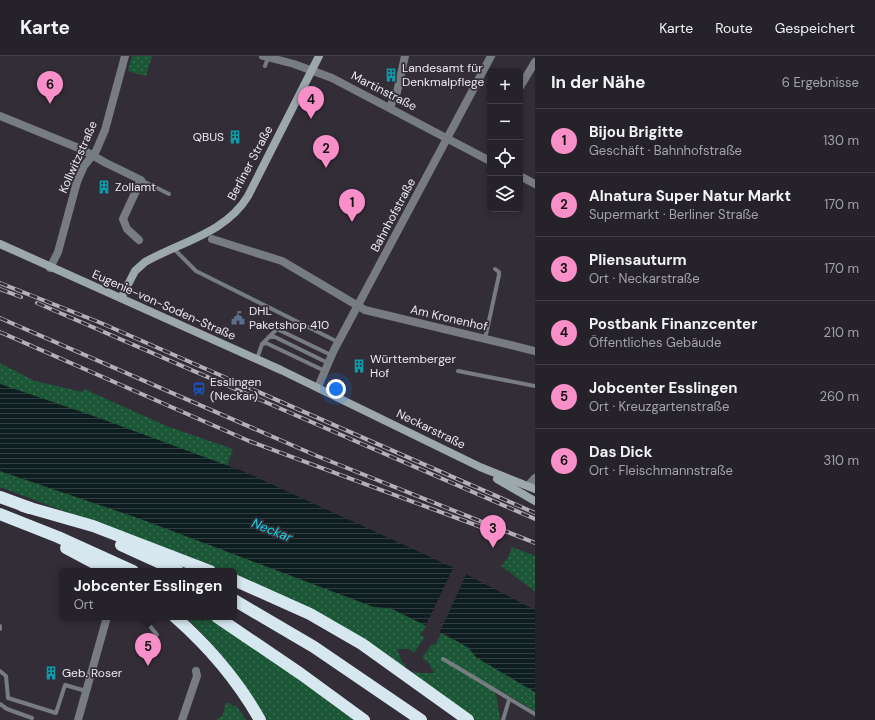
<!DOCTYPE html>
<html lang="de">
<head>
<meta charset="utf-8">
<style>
  :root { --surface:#26222a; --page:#2e2a32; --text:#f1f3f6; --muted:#a4a4a8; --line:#423f47; --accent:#f98fc9 }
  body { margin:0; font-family:"DM Sans",sans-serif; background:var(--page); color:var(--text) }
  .controls { position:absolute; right:12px; top:12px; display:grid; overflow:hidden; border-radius:6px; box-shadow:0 2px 6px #0003 }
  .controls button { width:36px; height:36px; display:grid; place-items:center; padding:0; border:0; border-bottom:1px solid var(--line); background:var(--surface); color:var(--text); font:20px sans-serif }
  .you { position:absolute; left:336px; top:333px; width:14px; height:14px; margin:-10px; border:3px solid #fff; border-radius:50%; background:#1a73e8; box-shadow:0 0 0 6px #1a73e833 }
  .badge { display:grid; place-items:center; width:26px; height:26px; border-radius:50%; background:var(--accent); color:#111; font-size:13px; font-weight:700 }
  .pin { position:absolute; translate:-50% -33px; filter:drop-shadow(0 1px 2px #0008) }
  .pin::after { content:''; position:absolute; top:21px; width:14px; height:12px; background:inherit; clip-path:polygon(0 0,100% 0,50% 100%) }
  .popup { position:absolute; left:59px; top:512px; width:178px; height:52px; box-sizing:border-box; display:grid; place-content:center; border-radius:6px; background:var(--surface); filter:drop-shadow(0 1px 3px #0005); font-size:13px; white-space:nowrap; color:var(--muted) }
  .popup b { font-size:15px; color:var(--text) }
  .popup::after { content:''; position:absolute; left:50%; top:100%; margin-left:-8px; border:8px solid transparent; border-top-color:var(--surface) }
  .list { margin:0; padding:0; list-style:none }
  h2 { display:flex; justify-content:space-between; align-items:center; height:52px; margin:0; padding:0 16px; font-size:17px }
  h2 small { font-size:13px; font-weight:400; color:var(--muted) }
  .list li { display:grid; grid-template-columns:26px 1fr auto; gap:12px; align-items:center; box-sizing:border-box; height:64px; padding:0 16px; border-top:1px solid var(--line) }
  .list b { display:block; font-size:15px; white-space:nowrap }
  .list p { margin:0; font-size:13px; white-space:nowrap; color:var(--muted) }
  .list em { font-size:13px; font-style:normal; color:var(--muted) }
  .icon { flex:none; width:22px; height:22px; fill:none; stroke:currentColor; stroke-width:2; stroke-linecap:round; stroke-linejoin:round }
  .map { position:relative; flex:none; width:535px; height:664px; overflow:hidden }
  header { display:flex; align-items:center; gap:24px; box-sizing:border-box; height:56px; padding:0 20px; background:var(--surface); border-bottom:1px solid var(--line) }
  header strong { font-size:19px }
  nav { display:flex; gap:22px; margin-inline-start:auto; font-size:14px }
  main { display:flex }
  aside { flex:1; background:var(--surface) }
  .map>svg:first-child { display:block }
</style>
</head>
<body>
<header>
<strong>Karte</strong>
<nav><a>Karte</a><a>Route</a><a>Gespeichert</a></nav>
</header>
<main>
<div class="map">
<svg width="535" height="664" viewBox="0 0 535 664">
  <defs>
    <pattern id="grass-dots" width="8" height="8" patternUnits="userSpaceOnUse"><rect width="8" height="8" fill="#1b5736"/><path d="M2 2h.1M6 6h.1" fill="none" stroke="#3c6f53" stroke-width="1.8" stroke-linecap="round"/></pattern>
    <pattern id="water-rules" width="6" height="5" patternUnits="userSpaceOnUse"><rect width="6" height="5" fill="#0e1d1f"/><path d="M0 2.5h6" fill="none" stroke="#313e40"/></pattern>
  </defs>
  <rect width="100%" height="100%" fill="#332d38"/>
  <!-- grass -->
  <g fill="url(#grass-dots)">
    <polygon points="132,0 152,0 146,20 128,15"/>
    <polygon points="0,307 35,325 82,336 84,333 169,371 233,393 227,410 99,362 0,328"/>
    <polygon points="0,415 138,462 374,551 390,552 427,570 420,578 424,582 414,597 409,593 397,593 402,606 406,609 404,612 234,520 234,515 223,515 0,431"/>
    <polygon points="512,491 535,500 535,535 501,510 508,502"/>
    <path d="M185 561H207L267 600 354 664H267C245 626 218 591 185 561Z"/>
    <polygon points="440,577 467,590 476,601 535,636 535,655 496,632 493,635 497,642 500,664 475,664 412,618 414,615 418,617 434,617 429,607 422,602 432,588 435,589 440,580"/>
    <polygon points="226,647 230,647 233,651 236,649 246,664 216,664 222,660"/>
  </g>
  <!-- water -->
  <polygon fill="url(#water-rules)" points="0,328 99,362 245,416 452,511 535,554 535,636 476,601 469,592 448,580 390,552 374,551 138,462 0,415"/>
  <!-- pier -->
  <polygon fill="#332d38" points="454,510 467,517 439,578 425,571"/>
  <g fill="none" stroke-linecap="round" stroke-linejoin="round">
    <!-- lane -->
    <g stroke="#767c80" stroke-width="4">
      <polyline points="265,10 268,2"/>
      <polyline points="141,124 169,138"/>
      <polyline points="173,192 196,215 338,286"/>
      <polyline points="269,281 275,281 328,307"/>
      <polyline points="485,283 499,219 499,216 495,213"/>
      <polyline points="263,288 266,287 325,315"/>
      <polyline points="257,303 262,288 277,273 331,299"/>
      <polyline points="458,315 535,330"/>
      <polyline points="143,561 157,579"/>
      <polyline points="0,570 0,573"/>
      <path d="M443 603C474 621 504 640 535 658"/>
      <polyline points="0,615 6,620 8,642 56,657 65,629 86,635"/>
      <polyline points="0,648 7,653 32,662"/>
      <polyline points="503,664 509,644"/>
    </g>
    <!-- street -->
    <g stroke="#767c80" stroke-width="8">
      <polyline points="263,0 294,8 332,22 490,105"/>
      <polyline points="520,31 535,6"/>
      <polyline points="390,51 397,36 405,0"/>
      <polyline points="0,60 81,93 106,107 141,124 123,163 127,173 139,184"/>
      <polyline points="520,120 535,128"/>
      <polyline points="212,183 282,205 365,254 535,295"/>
      <polyline points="50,212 58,196 77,126 84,110 96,95 105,74 125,0"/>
      <polyline points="318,331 334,294 491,0"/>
      <polyline points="528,430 535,422"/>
      <polyline points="78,664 107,561"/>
      <polyline points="182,664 197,620 196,615"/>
    </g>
    <!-- secondary -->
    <g stroke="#9da8ad" stroke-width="8">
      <polyline points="0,188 281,314 480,411 535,433"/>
      <path d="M121 242 135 215 145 206C180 186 226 177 248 140L319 0"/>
      <polyline points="497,423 535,445"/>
    </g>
    <!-- highway -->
    <g stroke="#d7e7f0" stroke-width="12">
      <polyline points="0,441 30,452"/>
      <polyline points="23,450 93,470 210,515"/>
      <polyline points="0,458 58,481 133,515"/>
      <polyline points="121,489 178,515"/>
      <polyline points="66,492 109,515"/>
      <polyline points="234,524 310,558 362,588 468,664"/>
      <polyline points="234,544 314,591 421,664"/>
      <path d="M175 561C208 590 238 625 260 664"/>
      <polyline points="217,561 301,618 364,664"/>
    </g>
    <!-- rail casing -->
    <g stroke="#b4afb8" stroke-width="4">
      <g id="rail">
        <polyline points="0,227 101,267 535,457"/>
        <polyline points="0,233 21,241"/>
        <polyline points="37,247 535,463"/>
        <polyline points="0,262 317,400 535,487"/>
        <polyline points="0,276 249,385 489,474"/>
      </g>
    </g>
    <!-- rail -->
    <use href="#rail" stroke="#332d38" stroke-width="2.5" stroke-dasharray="8" stroke-linecap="butt"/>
  </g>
  <!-- icons -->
  <defs>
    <g id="building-bare" transform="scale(1.08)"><path d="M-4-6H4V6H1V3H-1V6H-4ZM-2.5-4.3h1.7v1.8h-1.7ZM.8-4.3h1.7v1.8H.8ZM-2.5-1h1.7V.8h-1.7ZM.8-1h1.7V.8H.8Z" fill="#0f9aa8" stroke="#332d38" stroke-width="2.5" paint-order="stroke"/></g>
    <g id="civic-bare" transform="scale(1.08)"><path d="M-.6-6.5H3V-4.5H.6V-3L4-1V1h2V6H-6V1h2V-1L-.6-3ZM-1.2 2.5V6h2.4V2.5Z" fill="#5c6f8a" stroke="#332d38" stroke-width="2.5" paint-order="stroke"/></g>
    <g id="station-bare" transform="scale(1.08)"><path d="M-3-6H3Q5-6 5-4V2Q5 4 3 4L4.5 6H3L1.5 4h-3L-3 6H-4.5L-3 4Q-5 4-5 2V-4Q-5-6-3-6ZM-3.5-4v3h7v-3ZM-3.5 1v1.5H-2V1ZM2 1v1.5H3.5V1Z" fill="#1a4fb4" stroke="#332d38" stroke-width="2.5" paint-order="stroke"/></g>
  </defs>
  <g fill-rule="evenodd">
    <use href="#building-bare" x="391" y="19"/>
    <use href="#building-bare" x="235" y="81"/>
    <use href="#building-bare" x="104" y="131"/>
    <use href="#civic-bare" x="238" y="262"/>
    <use href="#building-bare" x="359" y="310"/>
    <use href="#station-bare" x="199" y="333"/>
    <use href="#building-bare" x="51" y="617"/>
  </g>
  <g text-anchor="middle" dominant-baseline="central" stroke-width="3.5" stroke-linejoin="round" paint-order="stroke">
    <!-- poi labels -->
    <g font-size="12" fill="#ece8f0" stroke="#332d38" text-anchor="start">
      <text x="402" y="12">Landesamt für<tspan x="402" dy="14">Denkmalpflege</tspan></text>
      <text x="224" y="81" text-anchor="end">QBUS</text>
      <text x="115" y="131">Zollamt</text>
      <text x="249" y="255">DHL<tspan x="249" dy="14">Paketshop 410</tspan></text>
      <text x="370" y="303">Württemberger<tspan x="370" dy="14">Hof</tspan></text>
      <text x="210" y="326">Esslingen<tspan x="210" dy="14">(Neckar)</tspan></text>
      <text x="62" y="617">Geb. Roser</text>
    </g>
    <!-- street labels -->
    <g font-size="12" fill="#ece8f0" stroke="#332d38">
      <text transform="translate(384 35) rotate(27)">Martinstraße</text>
      <text transform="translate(78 101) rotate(-66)">Kollwitzstraße</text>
      <text transform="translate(250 107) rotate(-62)">Berliner Straße</text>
      <text transform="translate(393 159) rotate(-62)">Bahnhofstraße</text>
      <text transform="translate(164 249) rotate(24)">Eugenie-von-Soden-Straße</text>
      <text transform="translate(449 262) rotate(13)">Am Kronenhof</text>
      <text transform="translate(431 373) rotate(26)">Neckarstraße</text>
    </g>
    <!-- water labels -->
    <g font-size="13" font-style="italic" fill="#19d6eb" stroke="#332d38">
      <text transform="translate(272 474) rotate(22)">Neckar</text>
    </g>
  </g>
</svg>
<div class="controls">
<button>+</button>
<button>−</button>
<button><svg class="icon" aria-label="locate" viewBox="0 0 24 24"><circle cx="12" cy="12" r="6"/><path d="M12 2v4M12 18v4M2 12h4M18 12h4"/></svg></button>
<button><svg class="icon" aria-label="layers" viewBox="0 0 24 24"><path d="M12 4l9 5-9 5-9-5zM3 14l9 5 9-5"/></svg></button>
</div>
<div class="you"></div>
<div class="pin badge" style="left:352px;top:166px">1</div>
<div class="pin badge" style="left:326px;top:112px">2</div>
<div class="pin badge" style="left:493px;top:492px">3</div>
<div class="pin badge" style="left:311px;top:63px">4</div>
<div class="pin badge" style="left:148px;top:610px">5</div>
<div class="popup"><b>Jobcenter Esslingen</b>Ort</div>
<div class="pin badge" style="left:50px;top:48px">6</div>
</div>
<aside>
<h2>In der Nähe<small>6 Ergebnisse</small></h2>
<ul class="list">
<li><span class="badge">1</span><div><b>Bijou Brigitte</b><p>Geschäft · Bahnhofstraße</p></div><em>130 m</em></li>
<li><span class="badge">2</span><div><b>Alnatura Super Natur Markt</b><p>Supermarkt · Berliner Straße</p></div><em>170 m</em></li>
<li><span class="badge">3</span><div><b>Pliensauturm</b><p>Ort · Neckarstraße</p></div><em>170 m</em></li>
<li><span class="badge">4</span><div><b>Postbank Finanzcenter</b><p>Öffentliches Gebäude</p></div><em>210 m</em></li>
<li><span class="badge">5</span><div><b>Jobcenter Esslingen</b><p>Ort · Kreuzgartenstraße</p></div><em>260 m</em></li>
<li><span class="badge">6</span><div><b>Das Dick</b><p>Ort · Fleischmannstraße</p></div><em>310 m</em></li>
</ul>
</aside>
</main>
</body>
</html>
